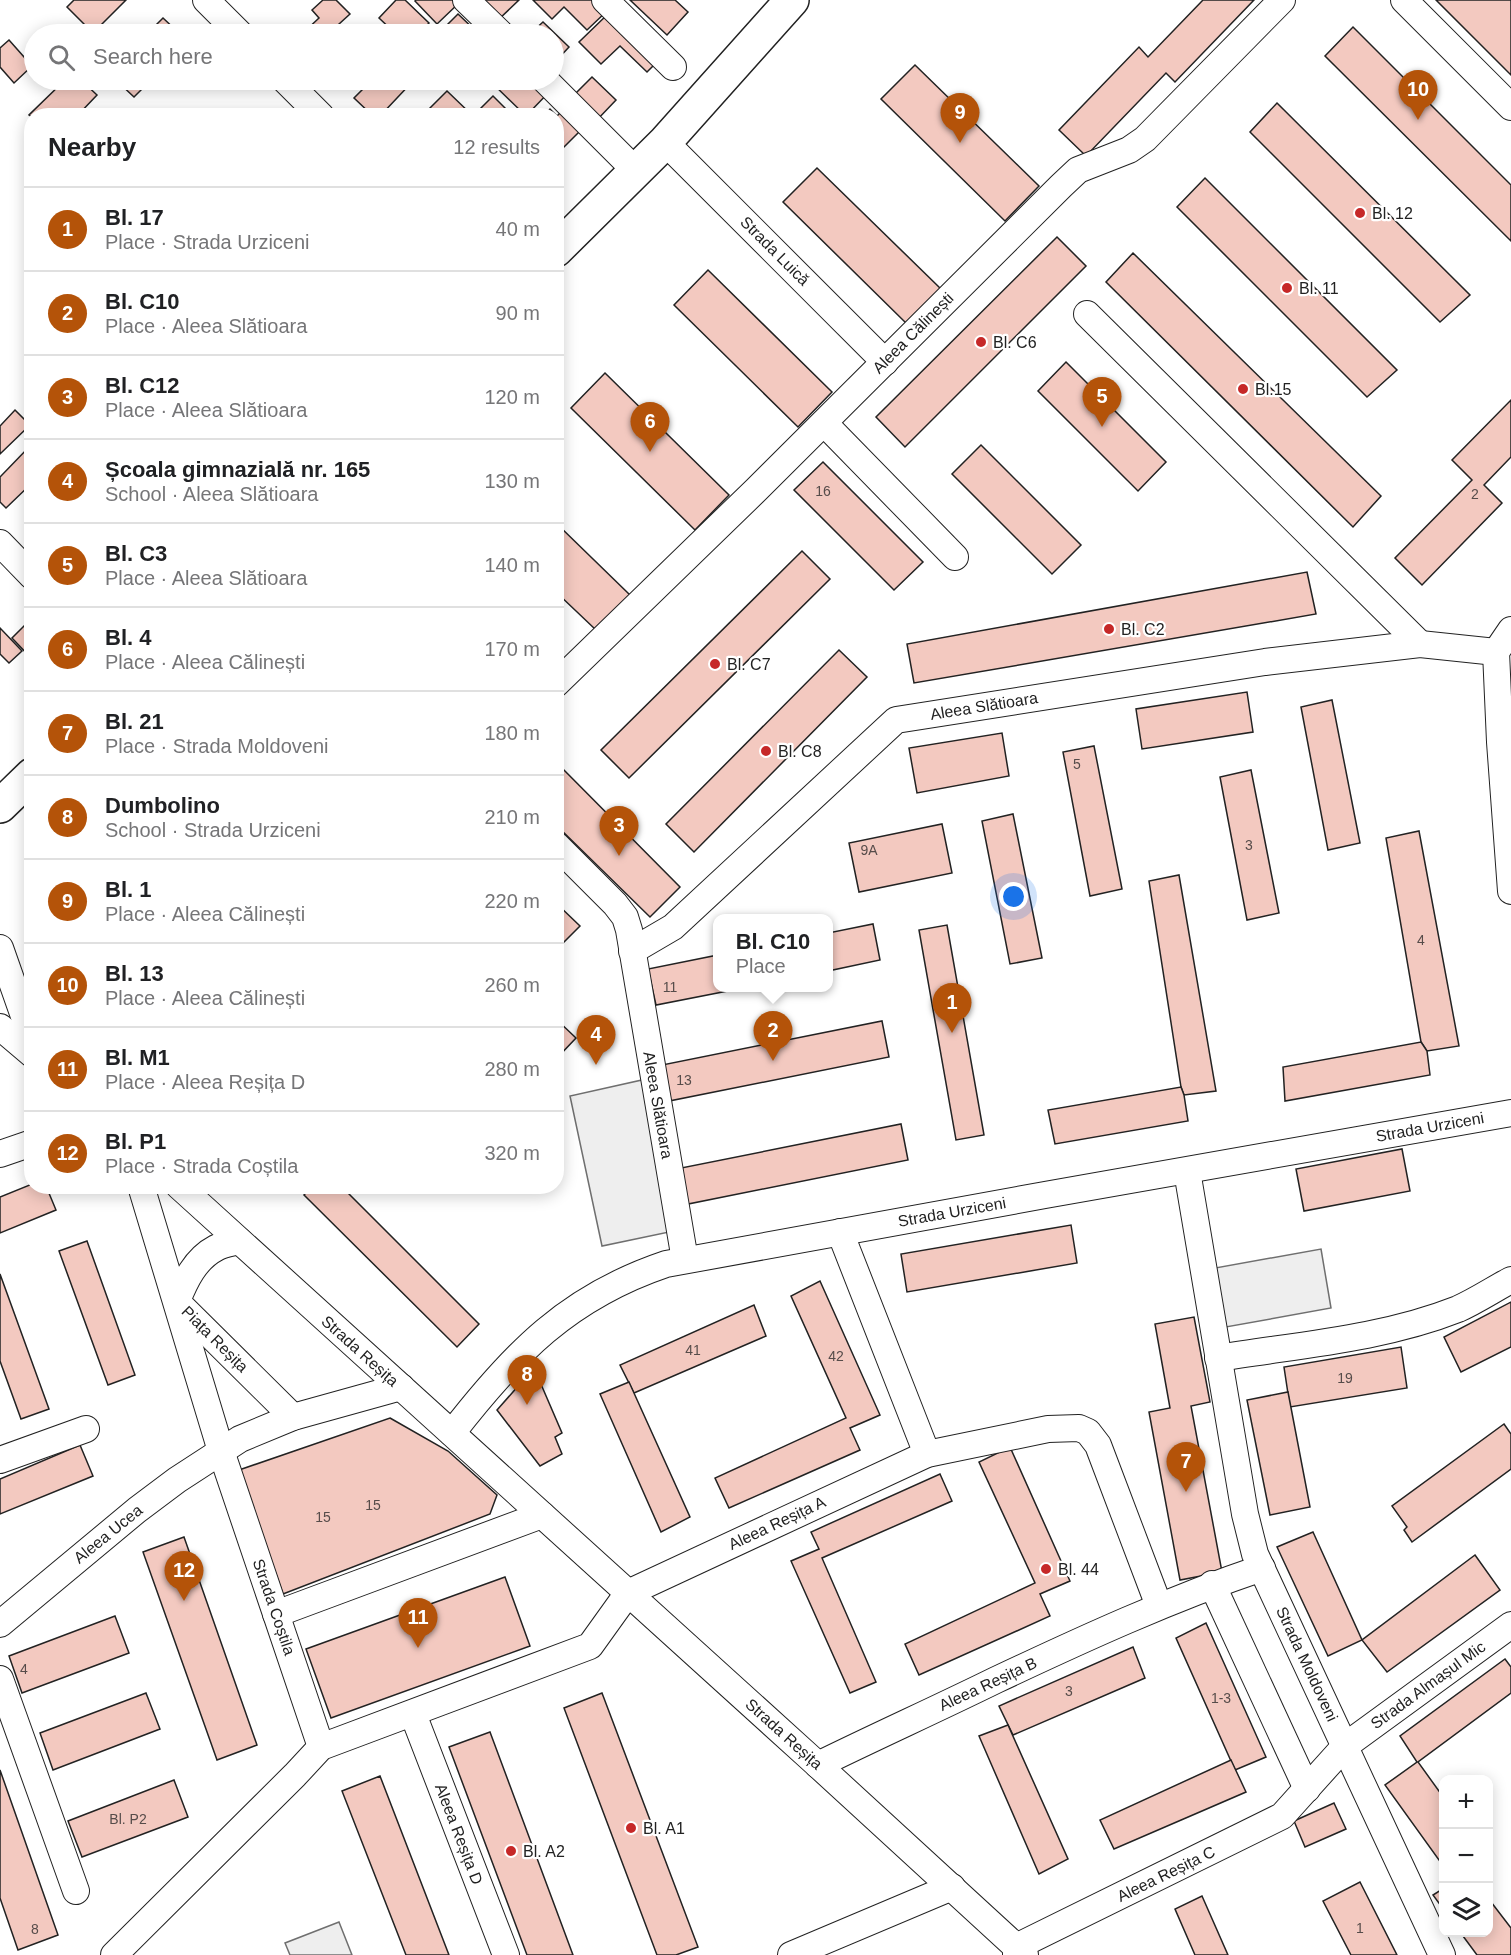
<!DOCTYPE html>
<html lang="en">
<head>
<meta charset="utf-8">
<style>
  :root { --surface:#fff; --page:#f6f6f6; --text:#202124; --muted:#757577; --line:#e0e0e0; --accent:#b45309 }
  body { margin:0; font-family:Helvetica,sans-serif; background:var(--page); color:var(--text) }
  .controls { position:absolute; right:18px; bottom:18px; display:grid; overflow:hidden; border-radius:12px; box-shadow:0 3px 15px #0003 }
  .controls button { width:54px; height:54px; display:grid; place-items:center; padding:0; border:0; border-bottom:2px solid var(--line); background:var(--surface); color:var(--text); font:30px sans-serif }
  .you { position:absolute; left:1014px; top:897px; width:21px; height:21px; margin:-15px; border:4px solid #fff; border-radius:50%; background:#1a73e8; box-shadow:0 0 0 9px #1a73e833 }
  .badge { display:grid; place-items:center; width:39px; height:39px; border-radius:50%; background:var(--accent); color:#fff; font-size:20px; font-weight:700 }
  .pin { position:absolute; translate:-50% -50px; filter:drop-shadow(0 2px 3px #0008) }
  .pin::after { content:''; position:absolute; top:32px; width:21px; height:18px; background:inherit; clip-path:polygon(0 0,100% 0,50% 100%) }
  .popup { position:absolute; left:713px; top:914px; width:120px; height:78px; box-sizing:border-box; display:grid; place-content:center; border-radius:12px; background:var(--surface); filter:drop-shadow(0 2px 4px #0005); font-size:20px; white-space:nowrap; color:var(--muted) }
  .popup b { font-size:22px; color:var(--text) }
  .popup::after { content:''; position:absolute; left:50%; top:100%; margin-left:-12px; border:12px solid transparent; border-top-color:var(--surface) }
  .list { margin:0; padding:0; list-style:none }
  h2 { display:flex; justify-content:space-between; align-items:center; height:78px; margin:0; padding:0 24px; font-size:26px }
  h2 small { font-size:20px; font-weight:400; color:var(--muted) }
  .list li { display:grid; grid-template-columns:39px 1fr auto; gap:18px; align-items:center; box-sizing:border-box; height:84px; padding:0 24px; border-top:2px solid var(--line) }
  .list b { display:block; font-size:22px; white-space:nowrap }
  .list p { margin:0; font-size:20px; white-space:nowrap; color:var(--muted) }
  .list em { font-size:20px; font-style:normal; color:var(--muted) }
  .icon { flex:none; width:33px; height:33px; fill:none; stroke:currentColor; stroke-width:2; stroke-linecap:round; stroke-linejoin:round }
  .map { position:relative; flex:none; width:1511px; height:1955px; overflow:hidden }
  .search { position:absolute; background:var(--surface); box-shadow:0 3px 15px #0003; left:24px; top:24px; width:540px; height:66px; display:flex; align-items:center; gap:15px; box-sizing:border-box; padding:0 21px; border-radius:33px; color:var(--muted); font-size:22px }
  .panel { position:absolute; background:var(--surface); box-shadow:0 3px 15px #0003; left:24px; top:108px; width:540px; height:1086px; border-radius:24px }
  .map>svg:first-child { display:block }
</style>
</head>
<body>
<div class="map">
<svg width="1511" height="1955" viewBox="0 0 1511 1955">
  <rect width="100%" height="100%" fill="#fff"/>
  <!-- green -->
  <g fill="#eee" stroke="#6f6f6f" stroke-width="1.5">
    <polygon points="642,1080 674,1231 602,1246 570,1096"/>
    <polygon points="1321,1249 1331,1308 1226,1327 1215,1268"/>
    <polygon points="339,1922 352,1955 290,1955 285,1943"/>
  </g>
  <!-- building -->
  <g fill="#f3c9c0" stroke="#222" stroke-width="1.5">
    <polygon points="74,0 126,0 93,33 67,7"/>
    <polygon points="323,0 336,0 350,14 328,34 302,34 319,18 312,10"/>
    <polygon points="396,0 405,0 429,23 418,34 396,34 379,18"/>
    <polygon points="416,0 458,0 460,2 437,24 415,1"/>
    <polygon points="477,0 519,0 497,21"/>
    <polygon points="533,0 598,0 608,10 587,30 564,7 552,19"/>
    <polygon points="630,0 675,0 688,12 667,35"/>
    <polygon points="1203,0 1254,0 1175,82 1166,73 1086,156 1059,130 1139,47 1148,57"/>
    <polygon points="1436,0 1511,0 1511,75"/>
    <polygon points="610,12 659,60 647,72 620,46 601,64 579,42"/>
    <polygon points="458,14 479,34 438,34"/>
    <polygon points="163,18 180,34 147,34"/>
    <polygon points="543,22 569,47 554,63 554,34 530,34"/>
    <polygon points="1353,27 1511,185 1511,241 1325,56"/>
    <polygon points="9,40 32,66 14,83 0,67 0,48"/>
    <polygon points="915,65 1039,186 1005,221 881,99"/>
    <polygon points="592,77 616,100 596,121 572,97"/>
    <polygon points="65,80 81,80 97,95 77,116 32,116 32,117 29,115"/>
    <polygon points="116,80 151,80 134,97"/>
    <polygon points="372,80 414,80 380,116 373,116 354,98"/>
    <polygon points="489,80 538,80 550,91 526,116"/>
    <polygon points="447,91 472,115 472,116 422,116"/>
    <polygon points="493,96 509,112 505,116 477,116 475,114"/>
    <polygon points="1277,103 1470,295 1440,322 1250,132"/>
    <polygon points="565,108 584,127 563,148 556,141 556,116 544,116 550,109 557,116"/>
    <polygon points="817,168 941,289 907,324 783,202"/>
    <polygon points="1205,178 1397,370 1367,397 1177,207"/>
    <polygon points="1057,237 1086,266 905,447 876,417"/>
    <polygon points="1133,253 1381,496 1353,527 1106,282"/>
    <polygon points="708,270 832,392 798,427 674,305"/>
    <polygon points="1066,362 1166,462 1138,491 1038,391"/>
    <polygon points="605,373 729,495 695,530 571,408"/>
    <polygon points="1511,400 1511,457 1484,485 1502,503 1422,585 1395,558 1472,480 1452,460"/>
    <polygon points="15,410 30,425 0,454 0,426"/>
    <polygon points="981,445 1081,545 1052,574 952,474"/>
    <polygon points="30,446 32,483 6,508 0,502 0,477"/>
    <polygon points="823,462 923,562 894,590 794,490"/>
    <polygon points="556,523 630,595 596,630 556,592"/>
    <polygon points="802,551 830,579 629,778 601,750"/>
    <polygon points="1307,572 1316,614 914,683 907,644"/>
    <polygon points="27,623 32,628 32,659 12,638"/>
    <polygon points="0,628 22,651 9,663 0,654"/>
    <polygon points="839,650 867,677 694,852 666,824"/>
    <polygon points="1247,692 1253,732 1142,749 1136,709"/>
    <polygon points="1332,700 1360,843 1328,850 1301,707"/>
    <polygon points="1002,733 1009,776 917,793 909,748"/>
    <polygon points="1094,746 1122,889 1090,896 1063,752"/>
    <polygon points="556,762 680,887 650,917 556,825"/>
    <polygon points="1251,770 1279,913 1247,920 1220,777"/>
    <polygon points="1013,814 1042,958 1010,964 982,821"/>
    <polygon points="942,824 952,873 859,892 849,843"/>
    <polygon points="1419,831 1459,1046 1427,1051 1421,1042 1386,838"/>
    <polygon points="1179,875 1216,1091 1184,1095 1181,1087 1149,881"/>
    <polygon points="556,903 580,926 560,946 556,943"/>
    <polygon points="873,924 880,960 828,971 828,933"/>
    <polygon points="947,925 984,1135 956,1140 919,930"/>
    <polygon points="718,955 718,988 743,988 656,1005 648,969"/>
    <polygon points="556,1019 576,1038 556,1059"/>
    <polygon points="882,1021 889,1057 664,1102 657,1066"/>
    <polygon points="1421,1042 1427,1051 1430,1075 1285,1101 1283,1067"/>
    <polygon points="1181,1087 1184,1095 1188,1121 1055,1144 1048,1110"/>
    <polygon points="901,1124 908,1160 683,1205 676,1169"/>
    <polygon points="1402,1149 1410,1191 1304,1211 1296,1169"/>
    <polygon points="32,1184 32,1186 46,1186 56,1210 0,1233 0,1197"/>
    <polygon points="312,1186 341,1186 479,1324 457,1347 304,1195"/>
    <polygon points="1071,1225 1077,1263 907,1292 901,1254"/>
    <polygon points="87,1241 135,1375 108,1385 59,1251"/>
    <polygon points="0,1274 49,1409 21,1419 0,1361"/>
    <polygon points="820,1281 880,1415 850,1428 860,1450 729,1508 715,1478 846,1418 791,1296"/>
    <polygon points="1511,1302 1511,1347 1461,1372 1444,1337"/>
    <polygon points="754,1305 766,1336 634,1393 620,1365"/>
    <polygon points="1194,1317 1210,1402 1191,1406 1222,1572 1180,1580 1149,1412 1170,1408 1155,1324"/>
    <polygon points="1401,1347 1407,1388 1290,1407 1284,1367"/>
    <polygon points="534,1368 562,1433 555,1437 562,1454 540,1466 497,1410"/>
    <polygon points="629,1382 690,1517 661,1532 600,1394"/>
    <polygon points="1288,1392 1310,1507 1270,1515 1247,1400"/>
    <polygon points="390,1418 448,1451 497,1495 490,1514 283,1594 239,1470"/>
    <polygon points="1504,1424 1511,1434 1511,1469 1412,1542 1404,1530 1407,1527 1392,1506"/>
    <polygon points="80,1445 93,1476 0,1514 0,1479"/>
    <polygon points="1010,1447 1070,1581 1040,1594 1050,1616 919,1675 905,1644 1035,1583 979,1462"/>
    <polygon points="940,1474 952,1501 822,1558 876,1682 850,1693 791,1561 819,1549 811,1532"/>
    <polygon points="1313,1532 1362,1640 1328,1656 1277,1547"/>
    <polygon points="184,1537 257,1745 217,1760 143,1552"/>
    <polygon points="1475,1555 1500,1590 1387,1672 1362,1640"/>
    <polygon points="505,1577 530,1646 331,1718 306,1649"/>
    <polygon points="115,1616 129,1653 22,1693 9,1656"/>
    <polygon points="1206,1623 1266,1757 1235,1770 1176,1638"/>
    <polygon points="1133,1647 1145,1678 1013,1735 999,1706"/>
    <polygon points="1505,1659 1511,1667 1511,1693 1418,1762 1444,1798 1444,1867 1385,1785 1417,1762 1400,1736"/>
    <polygon points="146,1693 160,1729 53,1770 40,1733"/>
    <polygon points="602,1693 698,1947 676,1955 657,1955 564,1708"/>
    <polygon points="1008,1725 1068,1859 1039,1874 979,1736"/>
    <polygon points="490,1732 573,1955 527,1955 449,1747"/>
    <polygon points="1231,1760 1246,1792 1114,1849 1100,1820"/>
    <polygon points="0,1770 58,1935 18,1950 0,1898"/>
    <polygon points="380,1776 449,1955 406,1955 342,1791"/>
    <polygon points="174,1780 188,1817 82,1857 68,1821"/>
    <polygon points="1334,1803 1346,1829 1305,1847 1294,1821"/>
    <polygon points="1360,1882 1397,1955 1351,1955 1323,1901"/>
    <polygon points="1444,1888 1444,1910 1433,1895"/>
    <polygon points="1202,1896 1228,1955 1195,1955 1175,1909"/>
    <polygon points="1488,1898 1511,1928 1511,1955 1477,1955 1460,1932 1488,1932"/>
  </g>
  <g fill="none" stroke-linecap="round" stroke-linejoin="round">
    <!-- minor casing -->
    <g stroke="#222" stroke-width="28">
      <g id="minor">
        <polyline points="206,0 240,34"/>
        <polyline points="466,0 501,34"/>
        <polyline points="605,0 673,67"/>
        <polyline points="1404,0 1511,107"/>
        <polyline points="285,80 321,116"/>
        <polyline points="545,80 636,171"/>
        <polyline points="665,142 885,362"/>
        <polyline points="1087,314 1420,644"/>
        <polyline points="824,423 955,557"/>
        <polyline points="0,543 32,576"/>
        <polyline points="1511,630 1496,652 1500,742 1511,891"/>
        <polyline points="556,684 756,490 1061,186 1078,170 1129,150 1145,139 1282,0"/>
        <polyline points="556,845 615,904 625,917 629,930 685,1260"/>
        <polyline points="0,948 32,1039"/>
        <polyline points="632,951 673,927 896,720 1265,662 1420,644 1496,652"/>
        <polyline points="0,1027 32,1054"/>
        <polyline points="0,1154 32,1143"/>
        <polyline points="1187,1171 1245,1514 1255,1554 1442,1955"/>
        <polyline points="141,1186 221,1451 321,1747"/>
        <polyline points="179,1186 818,1765 1025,1955"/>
        <polyline points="840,1232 927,1454"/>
        <path d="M177 1301C185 1281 195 1259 216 1248 223 1244 232 1243 239 1241"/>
        <polyline points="179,1304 293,1417"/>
        <path d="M1218 1358C1298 1345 1382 1339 1458 1309 1476 1301 1494 1289 1511 1280"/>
        <path d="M452 1433C514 1353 568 1297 666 1264L1045 1195 1511 1113"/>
        <polyline points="0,1460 86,1429"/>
        <polyline points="1212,1584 1307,1789"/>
        <polyline points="276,1614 542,1515"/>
        <polyline points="0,1624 137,1510 177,1480 240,1439 293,1417 401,1387"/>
        <polyline points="0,1679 76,1891"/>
        <polyline points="413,1714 506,1955"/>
        <path d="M818 1765C877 1736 937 1709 996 1680 1083 1639 1170 1599 1262 1568"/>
        <polyline points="114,1955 295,1775 321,1747 590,1646 628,1593 927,1454 1048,1429 1079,1428 1088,1432 1098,1445 1159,1606"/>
        <polyline points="791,1955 952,1887"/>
        <polyline points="1016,1955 1016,1947 1282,1816 1345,1746 1511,1625"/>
      </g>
    </g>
    <!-- major casing -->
    <g stroke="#222" stroke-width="36">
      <g id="major">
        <polyline points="556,250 665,142 792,0"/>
        <polyline points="0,806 32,775"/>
      </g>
    </g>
    <!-- minor -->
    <use href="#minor" stroke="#fff" stroke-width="26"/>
    <!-- major -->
    <use href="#major" stroke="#fff" stroke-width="33"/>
  </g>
  <!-- markers -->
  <g fill="#c62828" stroke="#fff" stroke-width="2">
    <circle cx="1360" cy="213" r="6"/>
    <circle cx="1287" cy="288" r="6"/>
    <circle cx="981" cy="342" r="6"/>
    <circle cx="1243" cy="389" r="6"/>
    <circle cx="1109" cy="629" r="6"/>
    <circle cx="715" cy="664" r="6"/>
    <circle cx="766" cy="751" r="6"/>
    <circle cx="1046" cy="1569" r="6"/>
    <circle cx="631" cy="1828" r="6"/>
    <circle cx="511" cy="1851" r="6"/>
  </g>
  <g text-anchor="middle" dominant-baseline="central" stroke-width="4.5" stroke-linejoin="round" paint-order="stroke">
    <!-- number labels -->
    <g font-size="14" fill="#564c4a">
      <text x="823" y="491">16</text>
      <text x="1475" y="494">2</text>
      <text x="1077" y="764">5</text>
      <text x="1249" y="845">3</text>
      <text x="869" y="850">9A</text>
      <text x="1421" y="940">4</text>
      <text x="670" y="987">11</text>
      <text x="684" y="1080">13</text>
      <text x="693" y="1350">41</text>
      <text x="836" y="1356">42</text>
      <text x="1345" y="1378">19</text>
      <text x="373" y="1505">15</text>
      <text x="323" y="1517">15</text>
      <text x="24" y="1669">4</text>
      <text x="1069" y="1691">3</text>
      <text x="1221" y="1698">1-3</text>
      <text x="128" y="1819">Bl. P2</text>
      <text x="1360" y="1928">1</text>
      <text x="35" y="1929">8</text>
    </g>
    <!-- poi labels -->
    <g font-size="16" fill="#222" stroke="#fff" text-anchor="start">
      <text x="1372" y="213">Bl. 12</text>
      <text x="1299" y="288">Bl. 11</text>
      <text x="993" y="342">Bl. C6</text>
      <text x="1255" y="389">Bl.15</text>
      <text x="1121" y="629">Bl. C2</text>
      <text x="727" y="664">Bl. C7</text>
      <text x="778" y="751">Bl. C8</text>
      <text x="1058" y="1569">Bl. 44</text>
      <text x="643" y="1828">Bl. A1</text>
      <text x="523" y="1851">Bl. A2</text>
    </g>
    <!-- street labels -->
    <g font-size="16" fill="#222" stroke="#fff">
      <text transform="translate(775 251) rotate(45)">Strada Luică</text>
      <text transform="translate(913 333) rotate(-45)">Aleea Călinești</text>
      <text transform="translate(984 706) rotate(-9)">Aleea Slătioara</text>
      <text transform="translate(658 1105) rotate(80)">Aleea Slătioara</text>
      <text transform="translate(1430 1127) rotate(-10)">Strada Urziceni</text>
      <text transform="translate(952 1212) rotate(-10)">Strada Urziceni</text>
      <text transform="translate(215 1339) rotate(45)">Piața Reșița</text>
      <text transform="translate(360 1351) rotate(42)">Strada Reșița</text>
      <text transform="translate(777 1523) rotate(-25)">Aleea Reșița A</text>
      <text transform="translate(108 1534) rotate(-39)">Aleea Ucea</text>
      <text transform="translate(274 1607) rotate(71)">Strada Coștila</text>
      <text transform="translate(1307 1664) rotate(65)">Strada Moldoveni</text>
      <text transform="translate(988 1684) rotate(-25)">Aleea Reșița B</text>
      <text transform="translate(1428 1685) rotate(-36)">Strada Almașul Mic</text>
      <text transform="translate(784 1734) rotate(42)">Strada Reșița</text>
      <text transform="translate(459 1834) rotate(69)">Aleea Reșița D</text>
      <text transform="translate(1166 1874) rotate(-26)">Aleea Reșița C</text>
    </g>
  </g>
</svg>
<div class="controls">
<button>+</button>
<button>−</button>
<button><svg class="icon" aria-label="layers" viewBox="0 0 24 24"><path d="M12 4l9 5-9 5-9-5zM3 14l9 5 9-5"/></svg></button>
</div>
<div class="you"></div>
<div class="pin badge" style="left:952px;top:1033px">1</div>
<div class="pin badge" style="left:773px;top:1061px">2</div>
<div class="popup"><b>Bl. C10</b>Place</div>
<div class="pin badge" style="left:619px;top:856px">3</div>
<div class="pin badge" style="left:596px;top:1065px">4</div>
<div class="pin badge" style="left:1102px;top:427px">5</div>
<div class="pin badge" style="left:650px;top:452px">6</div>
<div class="pin badge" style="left:1186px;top:1492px">7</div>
<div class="pin badge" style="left:527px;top:1405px">8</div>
<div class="pin badge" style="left:960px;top:143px">9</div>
<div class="pin badge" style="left:1418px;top:120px">10</div>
<div class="pin badge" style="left:418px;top:1648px">11</div>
<div class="pin badge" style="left:184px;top:1601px">12</div>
<div class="search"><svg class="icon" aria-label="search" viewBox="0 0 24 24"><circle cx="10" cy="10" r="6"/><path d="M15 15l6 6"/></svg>Search here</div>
<section class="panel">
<h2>Nearby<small>12 results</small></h2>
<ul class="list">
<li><span class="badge">1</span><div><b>Bl. 17</b><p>Place · Strada Urziceni</p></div><em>40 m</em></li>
<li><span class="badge">2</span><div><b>Bl. C10</b><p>Place · Aleea Slătioara</p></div><em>90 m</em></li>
<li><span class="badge">3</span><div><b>Bl. C12</b><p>Place · Aleea Slătioara</p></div><em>120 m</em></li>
<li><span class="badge">4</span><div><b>Școala gimnazială nr. 165</b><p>School · Aleea Slătioara</p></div><em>130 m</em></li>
<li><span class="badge">5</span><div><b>Bl. C3</b><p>Place · Aleea Slătioara</p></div><em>140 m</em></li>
<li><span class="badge">6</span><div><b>Bl. 4</b><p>Place · Aleea Călinești</p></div><em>170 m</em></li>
<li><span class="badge">7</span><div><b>Bl. 21</b><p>Place · Strada Moldoveni</p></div><em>180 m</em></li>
<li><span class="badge">8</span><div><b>Dumbolino</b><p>School · Strada Urziceni</p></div><em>210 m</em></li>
<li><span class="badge">9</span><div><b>Bl. 1</b><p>Place · Aleea Călinești</p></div><em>220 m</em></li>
<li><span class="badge">10</span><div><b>Bl. 13</b><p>Place · Aleea Călinești</p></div><em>260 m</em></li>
<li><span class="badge">11</span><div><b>Bl. M1</b><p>Place · Aleea Reșița D</p></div><em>280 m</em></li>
<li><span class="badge">12</span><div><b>Bl. P1</b><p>Place · Strada Coștila</p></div><em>320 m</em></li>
</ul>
</section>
</div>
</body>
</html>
